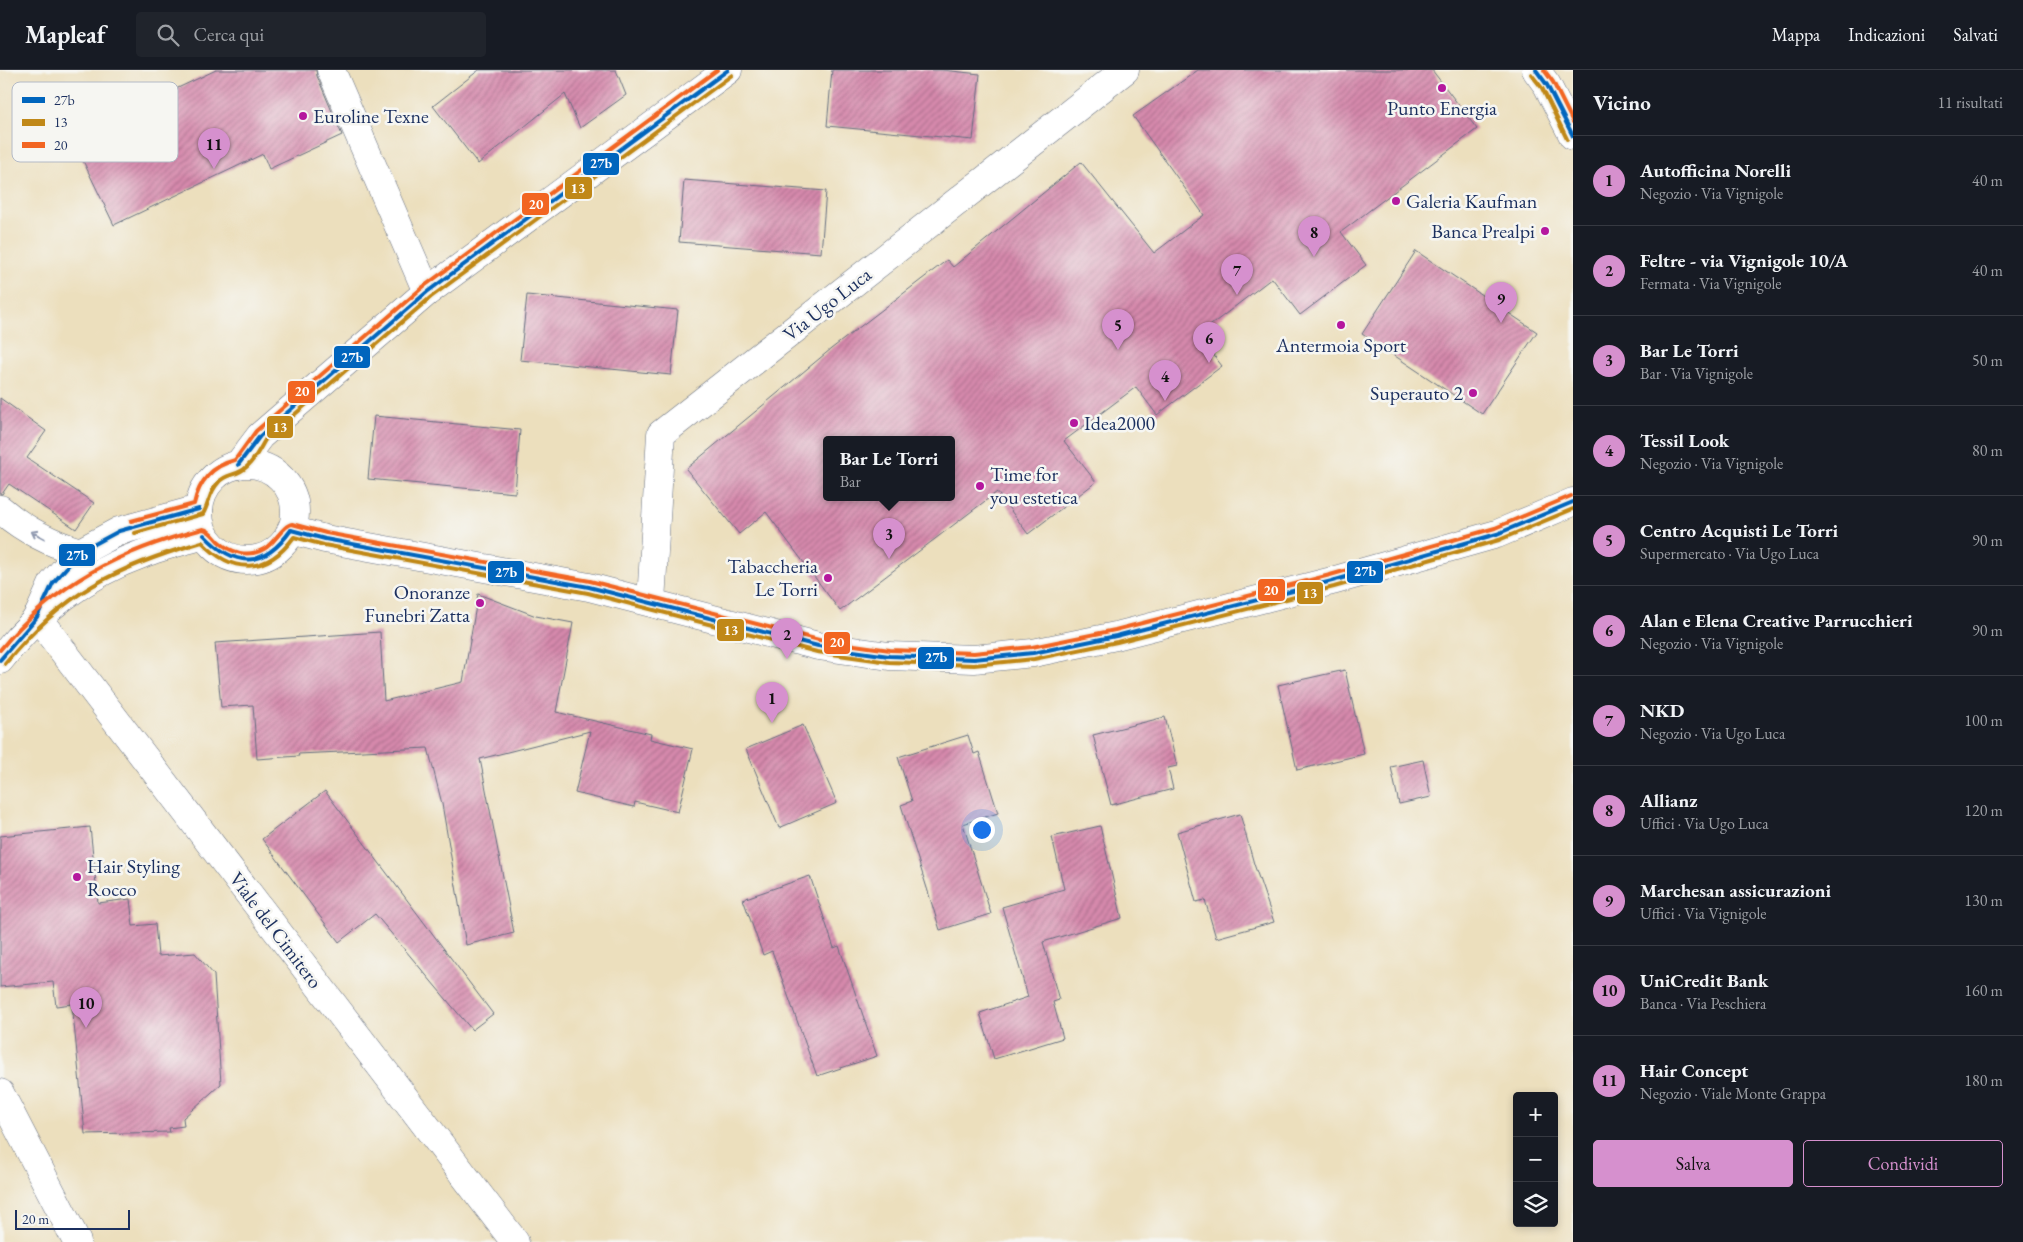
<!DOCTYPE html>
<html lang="it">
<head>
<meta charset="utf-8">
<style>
  :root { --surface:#171b24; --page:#20242c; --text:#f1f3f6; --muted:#9ea1a6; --line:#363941; --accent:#d690ce }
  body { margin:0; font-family:"EB Garamond",serif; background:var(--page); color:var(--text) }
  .controls { position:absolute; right:15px; bottom:15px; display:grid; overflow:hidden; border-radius:5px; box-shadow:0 2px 8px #0003 }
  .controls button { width:45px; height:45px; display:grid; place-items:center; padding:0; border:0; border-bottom:1px solid var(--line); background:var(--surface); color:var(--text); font:25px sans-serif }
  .scale { position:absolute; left:15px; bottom:12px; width:115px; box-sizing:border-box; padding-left:5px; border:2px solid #1b2f5e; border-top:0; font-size:14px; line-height:18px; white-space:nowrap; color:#1b2f5e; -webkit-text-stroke:4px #f6f6f2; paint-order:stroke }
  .you { position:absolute; left:981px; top:759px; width:18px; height:18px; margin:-12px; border:4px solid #fff; border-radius:50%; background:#1a73e8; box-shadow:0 0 0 8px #1a73e833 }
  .badge { display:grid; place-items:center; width:32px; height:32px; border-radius:50%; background:var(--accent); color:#111; font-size:16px; font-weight:700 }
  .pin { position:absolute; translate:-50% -41px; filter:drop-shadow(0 1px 2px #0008) }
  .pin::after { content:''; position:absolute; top:26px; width:18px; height:15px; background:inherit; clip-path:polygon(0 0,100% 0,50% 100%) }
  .popup { position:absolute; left:823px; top:366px; width:132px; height:65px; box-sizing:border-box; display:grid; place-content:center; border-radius:5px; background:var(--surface); filter:drop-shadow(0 1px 4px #0005); font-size:16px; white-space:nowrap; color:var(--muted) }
  .popup b { font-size:19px; color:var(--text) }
  .popup::after { content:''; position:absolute; left:50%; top:100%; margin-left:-10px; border:10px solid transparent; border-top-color:var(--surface) }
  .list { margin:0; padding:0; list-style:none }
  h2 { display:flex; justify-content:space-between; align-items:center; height:65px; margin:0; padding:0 20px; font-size:21px }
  h2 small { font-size:16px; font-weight:400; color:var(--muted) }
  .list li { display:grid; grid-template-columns:32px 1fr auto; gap:15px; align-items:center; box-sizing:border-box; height:90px; padding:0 20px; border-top:1px solid var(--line) }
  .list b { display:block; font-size:19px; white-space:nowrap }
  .list p { margin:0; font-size:16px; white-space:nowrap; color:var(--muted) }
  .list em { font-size:16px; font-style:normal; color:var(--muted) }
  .actions { display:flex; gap:10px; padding:15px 20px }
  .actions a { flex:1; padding:11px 0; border:1px solid var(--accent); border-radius:5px; text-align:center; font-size:18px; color:var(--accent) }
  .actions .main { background:var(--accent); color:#111 }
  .icon { flex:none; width:28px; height:28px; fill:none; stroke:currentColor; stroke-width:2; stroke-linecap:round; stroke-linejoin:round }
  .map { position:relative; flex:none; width:1573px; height:1172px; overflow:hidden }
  header { display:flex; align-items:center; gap:30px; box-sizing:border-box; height:70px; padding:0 25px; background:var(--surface); border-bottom:1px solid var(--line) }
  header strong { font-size:24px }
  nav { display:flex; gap:28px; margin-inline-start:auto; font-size:18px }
  .search { width:350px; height:45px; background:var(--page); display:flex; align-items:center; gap:12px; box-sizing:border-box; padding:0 18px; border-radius:5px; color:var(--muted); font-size:19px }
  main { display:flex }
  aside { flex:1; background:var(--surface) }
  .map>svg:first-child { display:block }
</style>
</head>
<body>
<header>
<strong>Mapleaf</strong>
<div class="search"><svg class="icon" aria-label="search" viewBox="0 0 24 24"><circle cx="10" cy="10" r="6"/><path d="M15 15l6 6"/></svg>Cerca qui</div>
<nav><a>Mappa</a><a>Indicazioni</a><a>Salvati</a></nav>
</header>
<main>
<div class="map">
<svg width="1573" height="1172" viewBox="0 0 1573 1172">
  <defs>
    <pattern id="building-hatch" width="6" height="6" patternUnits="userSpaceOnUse" patternTransform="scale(1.25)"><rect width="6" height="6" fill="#d689ac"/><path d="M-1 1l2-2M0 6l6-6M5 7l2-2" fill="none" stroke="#ad708f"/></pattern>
  </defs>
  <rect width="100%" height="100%" fill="#f6f6f2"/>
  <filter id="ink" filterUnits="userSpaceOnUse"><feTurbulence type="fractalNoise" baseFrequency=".02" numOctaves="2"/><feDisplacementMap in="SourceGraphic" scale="10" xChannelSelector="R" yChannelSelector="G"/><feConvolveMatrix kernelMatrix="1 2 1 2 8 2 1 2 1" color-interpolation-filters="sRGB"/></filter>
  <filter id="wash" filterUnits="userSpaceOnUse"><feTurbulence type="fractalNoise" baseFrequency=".0096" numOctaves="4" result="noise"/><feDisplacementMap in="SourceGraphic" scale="20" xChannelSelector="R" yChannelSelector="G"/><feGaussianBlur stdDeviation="1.12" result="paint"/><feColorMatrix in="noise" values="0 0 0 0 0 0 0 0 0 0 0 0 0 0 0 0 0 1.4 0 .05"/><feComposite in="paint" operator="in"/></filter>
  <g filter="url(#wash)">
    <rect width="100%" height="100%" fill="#ecdfbd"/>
    <g id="blocks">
      <!-- building -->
      <g fill="url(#building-hatch)" fill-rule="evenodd">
        <polygon points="216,0 316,0 317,6 342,65 269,99 263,84 114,155 72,68"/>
        <polygon points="479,0 616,0 626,25 580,58 565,24 478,94 433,36"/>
        <polygon points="832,0 942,0 980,4 973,70 827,56"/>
        <path d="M1198 0H1432L1477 59 1341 162 1366 195 1300 245 1272 208 1198 265 1222 296 1157 345 1136 317 1064 371 1096 412 1028 464 997 422 840 541 766 442 739 464 686 399 831 279 947 190 953 197 1081 92 1154 183 1204 145 1133 46ZM826 370H952V428H826Z"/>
        <polygon points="684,110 826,121 821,183 679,172"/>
        <polygon points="1416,181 1537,262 1482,344 1362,264"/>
        <polygon points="527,225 678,240 671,305 520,290"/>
        <polygon points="0,328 46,361 27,388 94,433 76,459 9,414 2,424 0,424"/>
        <polygon points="374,346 520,360 515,423 368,409"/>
        <polygon points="478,524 536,546 573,553 556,642 651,664 650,669 693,679 678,742 635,732 634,737 575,723 590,661 480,689 514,863 466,875 442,734 428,678 298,684 299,686 257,689 253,635 221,637 215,573 380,562 384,631 463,612"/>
        <polygon points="1345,600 1364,684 1297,700 1278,615"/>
        <polygon points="1165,647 1177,696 1168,698 1173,719 1111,735 1093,665"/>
        <polygon points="803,655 837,733 779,758 746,679"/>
        <polygon points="968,665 974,684 979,682 998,743 963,754 991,844 940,860 901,735 912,731 898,687"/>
        <polygon points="1423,690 1431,727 1399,734 1391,697"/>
        <polygon points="325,721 493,944 472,960 375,844 339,872 262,769"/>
        <polygon points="1240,744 1254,794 1274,852 1216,868 1205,830 1196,832 1177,762"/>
        <polygon points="1100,756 1122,848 1043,872 1059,930 1053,932 1063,968 994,989 980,943 1028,927 1002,837 1064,819 1052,767"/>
        <polygon points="90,757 98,833 130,829 133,856 155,854 158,886 195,883 214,905 221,1014 183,1048 184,1056 169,1058 170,1062 85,1064 72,934 56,936 53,912 0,917 0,766"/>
        <polygon points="810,806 834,878 839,876 877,986 817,1006 772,881 763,885 743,829"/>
      </g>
    </g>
  </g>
  <g filter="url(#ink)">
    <use href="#blocks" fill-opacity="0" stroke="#646d7f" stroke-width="1"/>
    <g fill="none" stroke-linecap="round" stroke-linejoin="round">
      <!-- street casing -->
      <g stroke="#646d7f" stroke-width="29">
        <g id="street">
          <polyline points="331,0 427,222"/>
          <path d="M0 439C24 460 50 473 80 482"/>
          <polyline points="651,532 661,364 1125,0"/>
          <polyline points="37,547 515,1172"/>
          <polyline points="0,1023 77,1172"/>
        </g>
      </g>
      <!-- secondary casing -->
      <g stroke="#646d7f" stroke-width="29">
        <polyline id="secondary" points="238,395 260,366 427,222 728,0"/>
      </g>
      <!-- primary casing -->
      <g stroke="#646d7f" stroke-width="29">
        <g id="primary">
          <polyline points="1536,0 1547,15 1573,66"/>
          <circle cx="247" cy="442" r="48"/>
          <polyline points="291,460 325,469 589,517 818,576 889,586 974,589 1033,583 1116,566 1332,511 1497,464 1573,432"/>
          <polyline points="39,544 53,513 80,482 119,461 199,439"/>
          <path d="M0 590C36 543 86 504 142 484 162 476 184 471 204 465"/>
        </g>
      </g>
      <!-- street -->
      <use href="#street" stroke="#fff" stroke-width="28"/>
      <!-- secondary -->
      <use href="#secondary" stroke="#fff" stroke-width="28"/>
      <!-- primary -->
      <use href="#primary" stroke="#fff" stroke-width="28"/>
      <!-- bus-1 casing -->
      <g stroke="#f6f6f2" stroke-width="8">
        <g id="bus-1">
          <polyline points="1536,0 1547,15 1573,66"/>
          <polyline points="238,395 260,366 427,222 728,0"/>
          <polyline points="291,460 325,469 589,517 818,576 889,586 974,589 1033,583 1116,566 1332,511 1497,464 1573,432"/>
          <path d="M204 465C236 499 264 498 291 460"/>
          <polyline points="0,590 37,547 53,513 80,482 119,461 199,439"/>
        </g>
      </g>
      <!-- bus-2 casing -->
      <g stroke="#f6f6f2" stroke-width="8">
        <g id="bus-2">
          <polyline points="1531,4 1542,18 1567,69"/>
          <path d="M135 463 203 444C209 434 209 422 218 413 225 404 233 406 241 401 252 395 259 380 265 370L431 227 732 5"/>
          <path d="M5 594C64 522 114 498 202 472 233 505 267 504 294 467L324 475 588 523 817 582 889 592 974 595 1034 589 1117 572 1334 517 1499 470 1573 439"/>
        </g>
      </g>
      <!-- bus-3 casing -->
      <g stroke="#f6f6f2" stroke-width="8">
        <g id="bus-3">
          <polyline points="1544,0 1553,12 1573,52"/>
          <path d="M131 451 194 434C199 411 212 396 235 390L256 361 423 217 717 0"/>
          <path d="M0 580C55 513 121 480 203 459 210 460 213 466 218 471 231 483 248 488 264 479 274 474 283 455 292 454L326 463 590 511 819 570 890 580 974 583 1032 577 1115 560 1330 505 1495 458 1571 426"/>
        </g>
      </g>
      <!-- bus-1 -->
      <use href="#bus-1" stroke="#0065bd" stroke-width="4"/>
      <!-- bus-2 -->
      <use href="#bus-2" stroke="#c08818" stroke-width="4"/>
      <!-- bus-3 -->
      <use href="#bus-3" stroke="#f26522" stroke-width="4"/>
    </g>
    <!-- one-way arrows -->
    <defs><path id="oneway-shaft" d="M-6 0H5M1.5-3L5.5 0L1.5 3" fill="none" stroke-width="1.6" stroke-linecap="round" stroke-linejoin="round" transform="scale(1.25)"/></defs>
    <use stroke="#8d97ae" href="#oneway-shaft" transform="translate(38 465) rotate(-152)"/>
  </g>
  <!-- markers -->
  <g fill="#b5179e" stroke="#f6f6f2" stroke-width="2">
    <circle cx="1442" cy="18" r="5"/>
    <circle cx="303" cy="46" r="5"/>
    <circle cx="1396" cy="131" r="5"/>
    <circle cx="1545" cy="161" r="5"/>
    <circle cx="1341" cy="255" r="5"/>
    <circle cx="1473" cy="323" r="5"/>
    <circle cx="1074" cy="353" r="5"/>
    <circle cx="980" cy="416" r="5"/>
    <circle cx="828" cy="508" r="5"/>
    <circle cx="480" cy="533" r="5"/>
    <circle cx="77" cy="807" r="5"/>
  </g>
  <g text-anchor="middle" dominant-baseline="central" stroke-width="5" stroke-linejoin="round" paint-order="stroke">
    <!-- poi labels -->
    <g font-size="20" fill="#1b2f5e" stroke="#f6f6f2" text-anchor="start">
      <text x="1442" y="38" text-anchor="middle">Punto Energia</text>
      <text x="313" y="46">Euroline Texne</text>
      <text x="1406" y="131">Galeria Kaufman</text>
      <text x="1535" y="161" text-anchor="end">Banca Prealpi</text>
      <text x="1341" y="275" text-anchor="middle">Antermoia Sport</text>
      <text x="1463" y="323" text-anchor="end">Superauto 2</text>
      <text x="1084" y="353">Idea2000</text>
      <text x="990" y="404">Time for<tspan x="990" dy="23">you estetica</tspan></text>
      <text x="818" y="496" text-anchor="end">Tabaccheria<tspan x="818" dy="23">Le Torri</tspan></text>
      <text x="470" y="522" text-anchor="end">Onoranze<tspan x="470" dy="23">Funebri Zatta</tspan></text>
      <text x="87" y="796">Hair Styling<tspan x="87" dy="23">Rocco</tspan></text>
    </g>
    <!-- street labels -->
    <g font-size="20" fill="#1b2f5e" stroke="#f6f6f2">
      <text transform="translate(827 234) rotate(-38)">Via Ugo Luca</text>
      <text transform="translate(276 860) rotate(53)">Viale del Cimitero</text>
    </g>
  </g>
  <!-- legend -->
  <rect x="12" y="12" width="166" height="80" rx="8" fill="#f6f6f2" stroke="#b4bac6" stroke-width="1"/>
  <rect x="22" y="27" width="23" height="6" fill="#0065bd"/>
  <rect x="22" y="49" width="23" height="7" fill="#c08818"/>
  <rect x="22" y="72" width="23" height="6" fill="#f26522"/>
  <g font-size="14" fill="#1b2f5e">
    <text x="54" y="35">27b</text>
    <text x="54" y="57">13</text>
    <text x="54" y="80">20</text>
  </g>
  <g stroke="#f6f6f2" stroke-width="2">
    <rect x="582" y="82" width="38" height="24" rx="5" fill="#0065bd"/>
    <rect x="564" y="106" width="29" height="24" rx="5" fill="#c08818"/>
    <rect x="521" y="122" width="29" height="24" rx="5" fill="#f26522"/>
    <rect x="333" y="275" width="38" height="24" rx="5" fill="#0065bd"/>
    <rect x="287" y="310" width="29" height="24" rx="5" fill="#f26522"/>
    <rect x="266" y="345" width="28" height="24" rx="5" fill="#c08818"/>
    <rect x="58" y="473" width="38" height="24" rx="5" fill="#0065bd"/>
    <rect x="1346" y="490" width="38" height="24" rx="5" fill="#0065bd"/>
    <rect x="487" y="490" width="38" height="24" rx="5" fill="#0065bd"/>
    <rect x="1257" y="508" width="29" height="24" rx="5" fill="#f26522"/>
    <rect x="1296" y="511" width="28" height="24" rx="5" fill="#c08818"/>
    <rect x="716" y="548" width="29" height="24" rx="5" fill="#c08818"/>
    <rect x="823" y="561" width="28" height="24" rx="5" fill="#f26522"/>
    <rect x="917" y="576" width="38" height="24" rx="5" fill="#0065bd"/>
  </g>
  <g font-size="14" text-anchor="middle" font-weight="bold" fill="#fff">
    <text x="601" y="98">27b</text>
    <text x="578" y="123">13</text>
    <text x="536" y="139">20</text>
    <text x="352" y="292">27b</text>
    <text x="302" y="326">20</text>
    <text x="280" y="362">13</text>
    <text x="77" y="490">27b</text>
    <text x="1365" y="506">27b</text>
    <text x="506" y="507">27b</text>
    <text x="1271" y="525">20</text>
    <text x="1310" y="528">13</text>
    <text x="731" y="565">13</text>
    <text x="837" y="577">20</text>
    <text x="936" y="592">27b</text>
  </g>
</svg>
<div class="controls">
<button>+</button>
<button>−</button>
<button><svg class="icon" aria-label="layers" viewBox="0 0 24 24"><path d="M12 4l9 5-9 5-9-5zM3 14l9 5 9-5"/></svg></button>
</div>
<div class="scale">20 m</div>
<div class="you"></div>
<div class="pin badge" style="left:772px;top:653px">1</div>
<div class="pin badge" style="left:787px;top:589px">2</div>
<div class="pin badge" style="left:889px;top:489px">3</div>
<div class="popup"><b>Bar Le Torri</b>Bar</div>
<div class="pin badge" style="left:1165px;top:331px">4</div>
<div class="pin badge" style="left:1118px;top:280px">5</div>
<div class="pin badge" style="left:1209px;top:293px">6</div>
<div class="pin badge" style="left:1237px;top:225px">7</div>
<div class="pin badge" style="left:1314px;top:187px">8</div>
<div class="pin badge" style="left:1501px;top:253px">9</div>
<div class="pin badge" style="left:86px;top:958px">10</div>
<div class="pin badge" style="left:214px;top:99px">11</div>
</div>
<aside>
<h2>Vicino<small>11 risultati</small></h2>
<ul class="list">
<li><span class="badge">1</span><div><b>Autofficina Norelli</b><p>Negozio · Via Vignigole</p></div><em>40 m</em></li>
<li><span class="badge">2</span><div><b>Feltre - via Vignigole 10/A</b><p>Fermata · Via Vignigole</p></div><em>40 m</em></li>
<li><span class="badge">3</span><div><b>Bar Le Torri</b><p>Bar · Via Vignigole</p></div><em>50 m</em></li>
<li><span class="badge">4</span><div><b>Tessil Look</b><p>Negozio · Via Vignigole</p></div><em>80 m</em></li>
<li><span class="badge">5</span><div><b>Centro Acquisti Le Torri</b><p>Supermercato · Via Ugo Luca</p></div><em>90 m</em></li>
<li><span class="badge">6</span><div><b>Alan e Elena Creative Parrucchieri</b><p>Negozio · Via Vignigole</p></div><em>90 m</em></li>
<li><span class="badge">7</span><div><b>NKD</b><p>Negozio · Via Ugo Luca</p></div><em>100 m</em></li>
<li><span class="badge">8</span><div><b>Allianz</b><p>Uffici · Via Ugo Luca</p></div><em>120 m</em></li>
<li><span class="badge">9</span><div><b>Marchesan assicurazioni</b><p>Uffici · Via Vignigole</p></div><em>130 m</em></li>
<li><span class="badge">10</span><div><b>UniCredit Bank</b><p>Banca · Via Peschiera</p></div><em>160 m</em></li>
<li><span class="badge">11</span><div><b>Hair Concept</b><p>Negozio · Viale Monte Grappa</p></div><em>180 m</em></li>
</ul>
<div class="actions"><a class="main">Salva</a><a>Condividi</a></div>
</aside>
</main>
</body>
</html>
